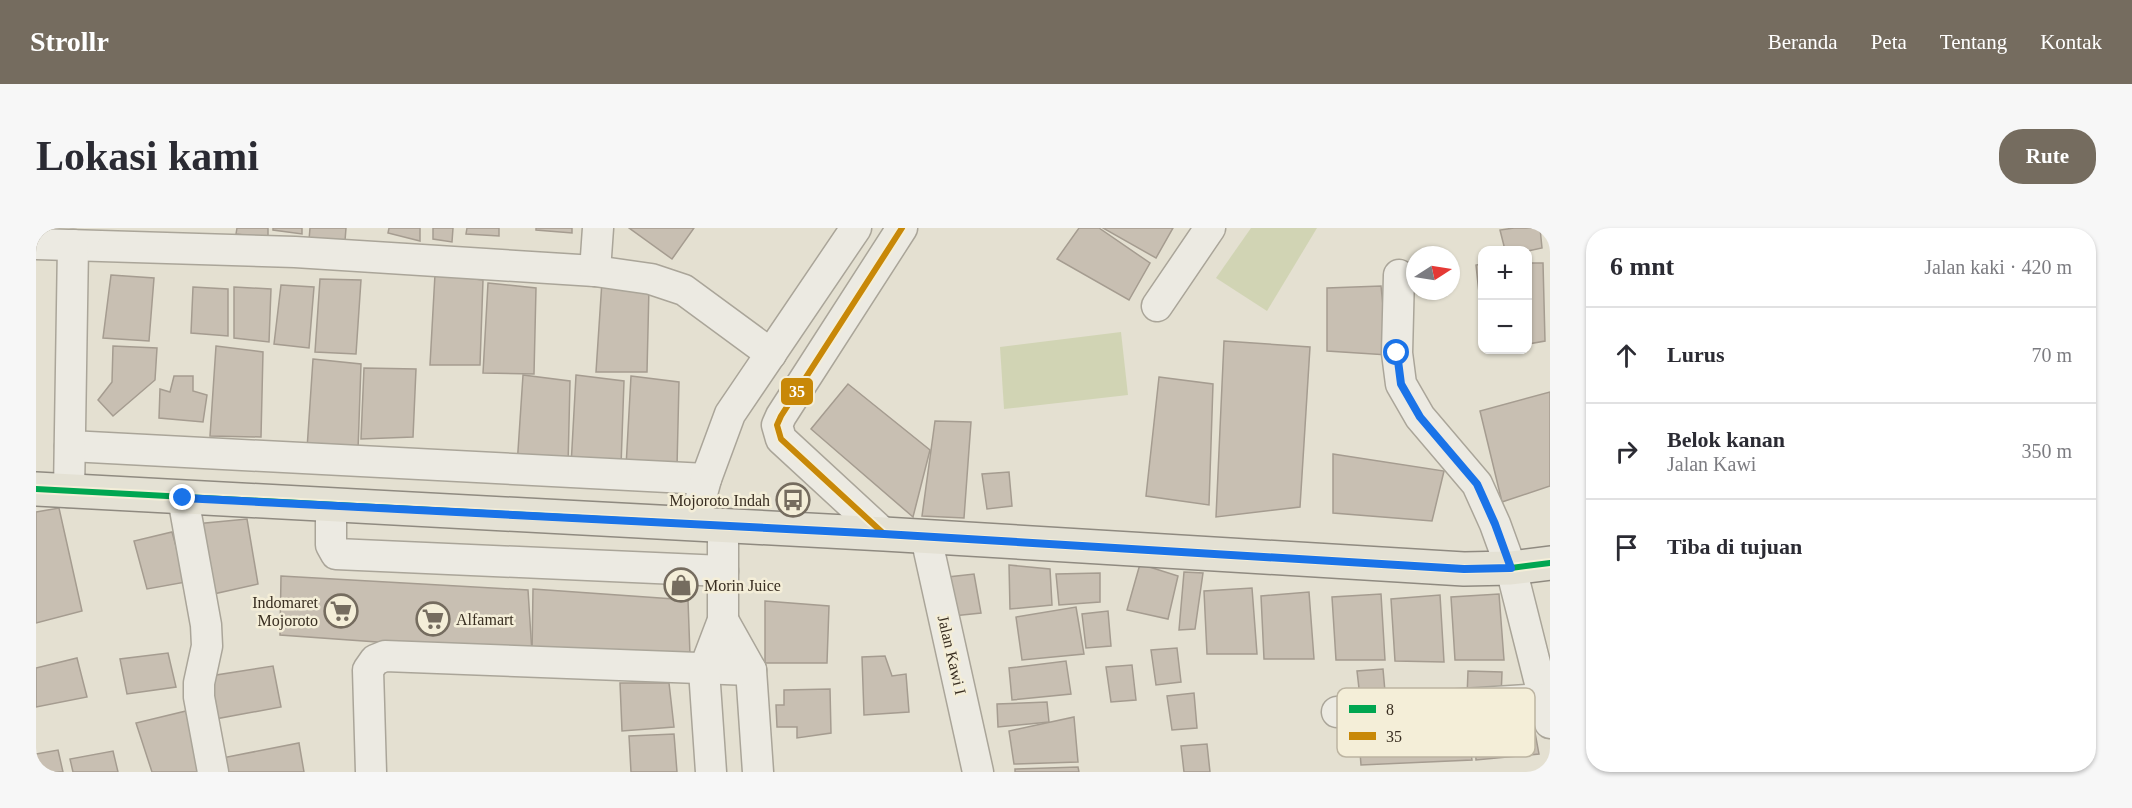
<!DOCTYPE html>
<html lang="id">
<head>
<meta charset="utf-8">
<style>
  :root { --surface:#fff; --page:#f7f7f7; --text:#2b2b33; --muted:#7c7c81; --line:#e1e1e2; --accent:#756c5f }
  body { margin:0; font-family:"Times New Roman",serif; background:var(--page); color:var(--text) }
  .controls { position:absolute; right:18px; top:18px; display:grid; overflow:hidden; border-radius:12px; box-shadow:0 2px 4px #0004 }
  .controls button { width:54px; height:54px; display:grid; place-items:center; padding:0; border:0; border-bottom:2px solid var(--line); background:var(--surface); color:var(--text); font:30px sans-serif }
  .compass { position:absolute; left:1370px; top:18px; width:54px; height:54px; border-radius:50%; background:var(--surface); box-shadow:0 2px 4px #0004; rotate:78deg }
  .stop { position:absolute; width:18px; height:18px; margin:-14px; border:4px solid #1a73e8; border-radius:50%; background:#fff }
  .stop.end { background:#1a73e8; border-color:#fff; box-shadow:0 2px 6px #0008 }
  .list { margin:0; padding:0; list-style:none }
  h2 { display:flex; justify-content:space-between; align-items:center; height:78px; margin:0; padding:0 24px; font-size:26px }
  h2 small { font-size:20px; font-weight:400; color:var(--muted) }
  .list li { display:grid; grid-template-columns:39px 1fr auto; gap:18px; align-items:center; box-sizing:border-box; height:96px; padding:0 24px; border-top:2px solid var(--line) }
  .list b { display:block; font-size:22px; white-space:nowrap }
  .list p { margin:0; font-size:20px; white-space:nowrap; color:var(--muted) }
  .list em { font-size:20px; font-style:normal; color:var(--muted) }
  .icon { flex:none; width:33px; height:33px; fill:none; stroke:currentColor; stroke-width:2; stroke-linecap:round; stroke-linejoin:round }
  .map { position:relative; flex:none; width:1514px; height:544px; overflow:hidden; border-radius:24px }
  header { display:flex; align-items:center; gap:36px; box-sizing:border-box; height:84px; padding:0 30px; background:var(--accent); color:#fff }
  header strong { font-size:28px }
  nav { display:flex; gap:33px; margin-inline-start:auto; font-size:21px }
  .intro { display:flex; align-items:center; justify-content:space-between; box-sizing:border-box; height:144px; padding:0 36px }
  h1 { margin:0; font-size:42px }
  .button { padding:15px 27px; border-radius:24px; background:var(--accent); color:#fff; font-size:21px; font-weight:700 }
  main { display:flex; gap:36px; padding:0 36px }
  aside { flex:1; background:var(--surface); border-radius:24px; box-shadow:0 2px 4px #0004 }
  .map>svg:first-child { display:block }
</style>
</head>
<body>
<header>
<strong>Strollr</strong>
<nav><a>Beranda</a><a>Peta</a><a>Tentang</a><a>Kontak</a></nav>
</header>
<div class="intro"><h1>Lokasi kami</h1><a class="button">Rute</a></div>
<main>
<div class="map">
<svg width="1514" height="544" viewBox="0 0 1514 544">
  <rect width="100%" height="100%" fill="#e4e0d1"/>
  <!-- green -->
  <g fill="#d1d4b4">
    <polygon points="1215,0 1281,0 1231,83 1180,50"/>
    <polygon points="1085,104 1092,167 968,181 964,119"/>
  </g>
  <!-- building -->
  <g fill="#c8bfb2" stroke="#a59c90" stroke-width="1.5">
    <polygon points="201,0 232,0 232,10 200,6"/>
    <polygon points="237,0 266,0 266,6 237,2"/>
    <polygon points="274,0 310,0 309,13 273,12"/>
    <polygon points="353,0 384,0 384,13 352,5"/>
    <polygon points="397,0 417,0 416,14 397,11"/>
    <polygon points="431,0 463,0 463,8 430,6"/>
    <polygon points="500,0 536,0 536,5 500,2"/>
    <polygon points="593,0 658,0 636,31"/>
    <polygon points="1043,0 1063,0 1114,35 1093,72 1021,31"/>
    <polygon points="1067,0 1137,0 1120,30"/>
    <polygon points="1478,0 1504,0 1506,20 1492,23 1469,22 1464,2"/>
    <polygon points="1492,35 1507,35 1509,113 1492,116"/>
    <polygon points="1446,36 1446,93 1440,37"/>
    <polygon points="399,46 447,52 444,137 394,137"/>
    <polygon points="75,47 118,50 113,113 67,110"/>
    <polygon points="284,51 325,52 320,126 279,124"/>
    <polygon points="566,53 613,59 611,144 560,144"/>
    <polygon points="452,55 500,60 498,146 447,145"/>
    <polygon points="245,57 278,59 273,120 238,116"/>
    <polygon points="1345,58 1352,127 1291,123 1291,60"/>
    <polygon points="157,59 192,61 192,108 155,105"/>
    <polygon points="198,59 235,61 233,114 198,110"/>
    <polygon points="1188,113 1274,119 1264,279 1180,289"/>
    <polygon points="77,118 121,120 119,152 77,188 62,172 76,154"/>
    <polygon points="180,118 227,124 225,209 174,208"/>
    <polygon points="277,131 325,136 322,222 271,221"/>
    <polygon points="328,140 380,141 377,209 325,211"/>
    <polygon points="487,147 534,153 532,238 481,238"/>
    <polygon points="540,147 588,153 585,238 535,238"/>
    <polygon points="138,148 157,148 157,163 171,167 167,194 123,190 124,161 134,164"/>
    <polygon points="595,148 643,154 641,239 590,239"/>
    <polygon points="1123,149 1177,156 1173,277 1110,268"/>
    <polygon points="812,156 894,222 877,289 775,201"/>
    <polygon points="1514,164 1514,258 1466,274 1444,183"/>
    <polygon points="899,193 935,194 928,290 886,288"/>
    <polygon points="1297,226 1408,243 1396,293 1297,285"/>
    <polygon points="973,244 976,278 951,281 946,246"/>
    <polygon points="23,280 46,383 0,395 0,284"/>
    <polygon points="211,291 222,356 173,367 159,296"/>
    <polygon points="136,304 150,354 111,361 98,313"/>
    <polygon points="1104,336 1142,348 1132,391 1091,382"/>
    <polygon points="973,337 1014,341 1016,377 974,381"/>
    <polygon points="1148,344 1167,345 1159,401 1143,402"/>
    <polygon points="1064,345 1064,374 1023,377 1020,346"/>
    <polygon points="938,346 945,385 917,388 912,349"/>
    <polygon points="245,348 492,362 496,425 244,407"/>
    <polygon points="1216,360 1221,426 1171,426 1168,363"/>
    <polygon points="497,361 652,372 654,427 496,426"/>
    <polygon points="1273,364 1278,431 1228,431 1225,368"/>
    <polygon points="1345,366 1349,432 1300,432 1296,369"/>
    <polygon points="1463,366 1468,432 1419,432 1415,369"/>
    <polygon points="1404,367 1408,434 1359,433 1355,371"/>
    <polygon points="729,373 793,378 791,435 729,435"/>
    <polygon points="1040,379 1048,426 986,432 980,389"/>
    <polygon points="1072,383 1075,418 1050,420 1046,386"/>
    <polygon points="1141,420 1145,454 1120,457 1115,422"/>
    <polygon points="132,425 140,459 91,466 84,431"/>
    <polygon points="849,428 856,448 870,446 873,484 828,487 826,429"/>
    <polygon points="41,430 51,469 0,479 0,440"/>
    <polygon points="1030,433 1035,466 976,472 973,440"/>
    <polygon points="1096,437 1100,472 1075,474 1070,439"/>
    <polygon points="237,438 245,479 179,491 174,448"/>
    <polygon points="1347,441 1350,475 1325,478 1321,443"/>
    <polygon points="1432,443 1466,444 1465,470 1431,469"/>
    <polygon points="584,455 633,455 638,499 586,503"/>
    <polygon points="794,461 795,505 761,510 761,499 741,499 740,477 748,477 748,462"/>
    <polygon points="1158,465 1161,500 1136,502 1131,468"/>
    <polygon points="1011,474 1013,494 962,499 961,476"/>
    <polygon points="150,483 163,544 116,544 100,495"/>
    <polygon points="1495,483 1503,526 1440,532 1438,487"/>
    <polygon points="1429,488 1436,532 1325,537 1322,498"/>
    <polygon points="1038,489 1042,534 978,536 973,503"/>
    <polygon points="638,506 641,544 595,544 593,508"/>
    <polygon points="263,515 268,544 190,544 186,530"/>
    <polygon points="1171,516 1174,544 1148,544 1145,518"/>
    <polygon points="22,522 27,544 1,544 0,526"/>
    <polygon points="77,523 82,544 37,544 34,531"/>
    <polygon points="1042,539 1043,544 979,544 979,541"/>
  </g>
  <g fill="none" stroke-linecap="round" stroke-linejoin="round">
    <!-- minor casing -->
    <g stroke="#aaa599" stroke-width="33">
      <g id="minor">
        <polyline points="0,16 259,24 559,43 562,0"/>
        <polyline points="559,43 615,51 648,62 735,126"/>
        <polyline points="1363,47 1361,125 1365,156 1384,189 1441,256 1459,296 1475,340 1514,495"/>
        <polyline points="1121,78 1174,0"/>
        <polyline points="34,218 670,251"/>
        <polyline points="33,264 37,17"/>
        <polyline points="147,270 170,397 171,418 163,455 163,469 177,544"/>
        <polyline points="295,277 295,317 300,326 687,343"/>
        <polyline points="658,296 670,251 694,186 820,0"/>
        <polyline points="848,306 745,211 741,197 745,188 866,0"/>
        <polyline points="890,309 942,544"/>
        <polyline points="687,392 715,442 722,544"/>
        <polyline points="1301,484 1508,471"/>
        <polyline points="335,544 332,442 339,432 349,428 715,442"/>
        <polyline points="675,544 668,442 687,392 687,298"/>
      </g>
    </g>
    <!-- major casing -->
    <g stroke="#8f8a80" stroke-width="36">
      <polyline id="major" points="0,261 848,306 1428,341 1475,340 1514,335"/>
    </g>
    <!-- minor -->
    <use href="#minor" stroke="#eceae2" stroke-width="30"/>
    <!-- major -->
    <use href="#major" stroke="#e4e1d4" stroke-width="33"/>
    <!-- bus-1 casing -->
    <g stroke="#f4eed8" stroke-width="10">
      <polyline id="bus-1" points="0,261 848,306 1428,341 1475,340 1514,335"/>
    </g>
    <!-- bus-2 casing -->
    <g stroke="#f4eed8" stroke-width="10">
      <polyline id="bus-2" points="848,306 745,211 741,197 745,188 866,0"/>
    </g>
    <!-- bus-1 -->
    <use href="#bus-1" stroke="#00a651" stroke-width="6"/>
    <!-- bus-2 -->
    <use href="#bus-2" stroke="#c88808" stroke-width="6"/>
  </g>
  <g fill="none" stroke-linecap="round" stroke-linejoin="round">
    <!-- route -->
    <polyline stroke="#1a73e8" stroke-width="8" points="147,270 848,306 1428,341 1475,340 1459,296 1441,256 1384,189 1365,156 1361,125"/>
  </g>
  <!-- icons -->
  <defs>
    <g id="bus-ring" transform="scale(1.725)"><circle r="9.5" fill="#f4eed8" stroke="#756c5f" stroke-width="1.5"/><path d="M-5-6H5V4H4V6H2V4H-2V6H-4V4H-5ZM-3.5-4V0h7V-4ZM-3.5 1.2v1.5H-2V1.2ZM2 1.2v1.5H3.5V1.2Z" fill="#756c5f"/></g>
    <g id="shop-ring" transform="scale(1.725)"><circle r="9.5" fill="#f4eed8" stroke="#756c5f" stroke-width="1.5"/><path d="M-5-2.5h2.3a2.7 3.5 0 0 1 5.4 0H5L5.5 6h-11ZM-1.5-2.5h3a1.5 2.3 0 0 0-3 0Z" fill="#756c5f"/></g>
    <g id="supermarket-ring" transform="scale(1.725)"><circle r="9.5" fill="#f4eed8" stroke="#756c5f" stroke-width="1.5"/><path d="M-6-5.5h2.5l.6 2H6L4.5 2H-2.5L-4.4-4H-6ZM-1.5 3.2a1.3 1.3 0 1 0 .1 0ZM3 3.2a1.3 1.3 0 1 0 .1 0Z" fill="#756c5f"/></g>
  </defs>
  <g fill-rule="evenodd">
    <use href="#bus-ring" x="757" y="272"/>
    <use href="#shop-ring" x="645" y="357"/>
    <use href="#supermarket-ring" x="305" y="383"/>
    <use href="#supermarket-ring" x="397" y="391"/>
  </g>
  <g text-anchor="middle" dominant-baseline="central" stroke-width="5" stroke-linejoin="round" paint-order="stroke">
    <!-- poi labels -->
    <g font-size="16" fill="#392e21" stroke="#f4eed8" text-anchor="end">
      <text x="734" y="272">Mojoroto Indah</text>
      <text x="668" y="357" text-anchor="start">Morin Juice</text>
      <text x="282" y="374">Indomaret<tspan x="282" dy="18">Mojoroto</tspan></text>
      <text x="420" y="391" text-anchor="start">Alfamart</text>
    </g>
    <!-- street labels -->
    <g font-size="16" fill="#392e21" stroke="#f4eed8">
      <text transform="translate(916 427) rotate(77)">Jalan Kawi I</text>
    </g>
  </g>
  <!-- legend -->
  <rect x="1301" y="460" width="198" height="69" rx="9" fill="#f4eed8" stroke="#bcb4a1" stroke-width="1.5"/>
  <rect x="1313" y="477" width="27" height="8" fill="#00a651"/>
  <rect x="1313" y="504" width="27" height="8" fill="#c88808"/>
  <g font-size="16" fill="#392e21">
    <text x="1350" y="487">8</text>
    <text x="1350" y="514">35</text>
  </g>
  <rect stroke="#f4eed8" stroke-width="2" x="744" y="149" width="34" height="29" rx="6" fill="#c88808"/>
  <g font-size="16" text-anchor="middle" font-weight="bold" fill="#fff">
    <text x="761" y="169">35</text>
  </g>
</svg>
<div class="controls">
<button>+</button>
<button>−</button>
</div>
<svg class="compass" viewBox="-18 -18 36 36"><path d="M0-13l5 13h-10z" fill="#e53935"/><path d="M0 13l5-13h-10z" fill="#7c7c81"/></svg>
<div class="stop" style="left:1361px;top:125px"></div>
<div class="stop end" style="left:147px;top:270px"></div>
</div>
<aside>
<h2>6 mnt<small>Jalan kaki · 420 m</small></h2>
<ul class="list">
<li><svg class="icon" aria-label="ahead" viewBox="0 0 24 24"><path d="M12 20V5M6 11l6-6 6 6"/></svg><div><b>Lurus</b></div><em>70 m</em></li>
<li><svg class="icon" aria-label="right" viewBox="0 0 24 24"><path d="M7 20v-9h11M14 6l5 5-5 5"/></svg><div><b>Belok kanan</b><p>Jalan Kawi</p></div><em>350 m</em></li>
<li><svg class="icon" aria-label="arrive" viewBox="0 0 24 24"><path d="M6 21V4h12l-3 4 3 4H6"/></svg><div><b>Tiba di tujuan</b></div></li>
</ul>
</aside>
</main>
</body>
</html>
